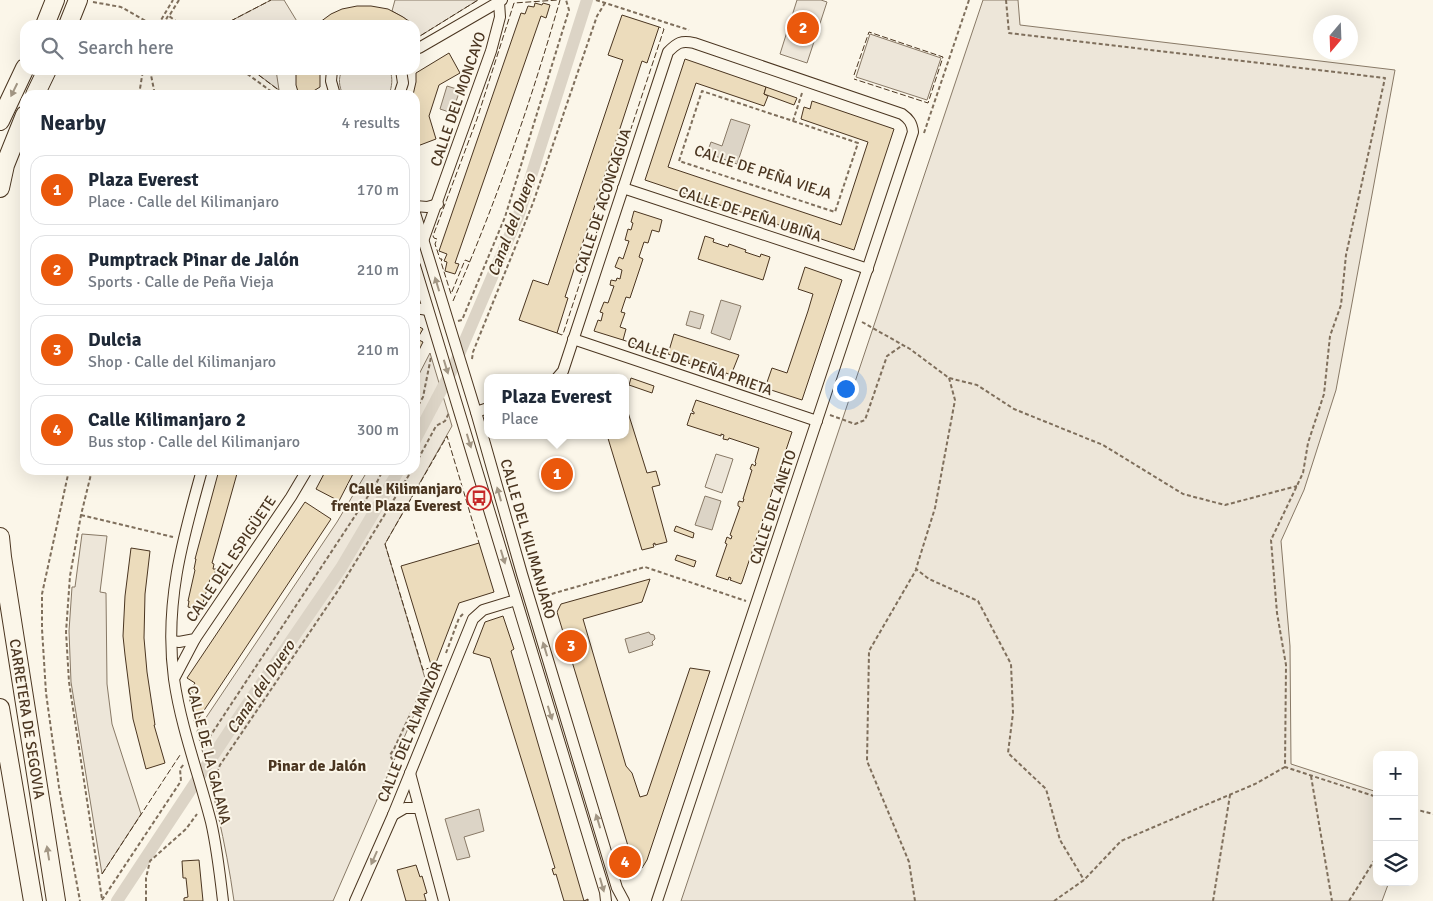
<!DOCTYPE html>
<html lang="en">
<head>
<meta charset="utf-8">
<style>
  :root { --surface:#fff; --page:#f6f6f7; --text:#1f2937; --muted:#747a83; --line:#e0e1e3; --accent:#ea580c }
  body { margin:0; font-family:Signika,sans-serif; background:var(--page); color:var(--text) }
  .controls { position:absolute; right:15px; bottom:15px; display:grid; overflow:hidden; border-radius:10px; box-shadow:0 5px 20px #0002 }
  .controls button { width:45px; height:45px; display:grid; place-items:center; padding:0; border:0; border-bottom:1px solid var(--line); background:var(--surface); color:var(--text); font:25px sans-serif }
  .compass { position:absolute; left:1313px; top:15px; width:45px; height:45px; border-radius:50%; background:var(--surface); box-shadow:0 5px 20px #0002; rotate:199deg }
  .you { position:absolute; left:845px; top:388px; width:18px; height:18px; margin:-12px; border:4px solid #fff; border-radius:50%; background:#1a73e8; box-shadow:0 0 0 8px #1a73e833 }
  .badge { display:grid; place-items:center; width:32px; height:32px; border-radius:50%; background:var(--accent); color:#fff; font-size:16px; font-weight:700 }
  .pin { position:absolute; translate:-50% -50%; border:2px solid #fff; box-shadow:0 1px 5px #0006 }
  .popup { position:absolute; left:484px; top:374px; width:145px; height:65px; box-sizing:border-box; display:grid; place-content:center; border-radius:10px; background:var(--surface); filter:drop-shadow(0 1px 4px #0005); font-size:16px; white-space:nowrap; color:var(--muted) }
  .popup b { font-size:19px; color:var(--text) }
  .popup::after { content:''; position:absolute; left:50%; top:100%; margin-left:-10px; border:10px solid transparent; border-top-color:var(--surface) }
  .list { margin:0; padding:0; list-style:none }
  h2 { display:flex; justify-content:space-between; align-items:center; height:65px; margin:0; padding:0 20px; font-size:21px }
  h2 small { font-size:16px; font-weight:400; color:var(--muted) }
  .list li { display:grid; grid-template-columns:32px 1fr auto; gap:15px; align-items:center; box-sizing:border-box; height:70px; margin:0 10px 10px; padding:0 10px; border:1px solid var(--line); border-radius:15px }
  .list b { display:block; font-size:19px; white-space:nowrap }
  .list p { margin:0; font-size:16px; white-space:nowrap; color:var(--muted) }
  .list em { font-size:16px; font-style:normal; color:var(--muted) }
  .icon { flex:none; width:28px; height:28px; fill:none; stroke:currentColor; stroke-width:2; stroke-linecap:round; stroke-linejoin:round }
  .map { position:relative; flex:none; width:1433px; height:901px; overflow:hidden }
  .search { position:absolute; background:var(--surface); box-shadow:0 5px 20px #0002; left:20px; top:20px; width:400px; height:55px; display:flex; align-items:center; gap:12px; box-sizing:border-box; padding:0 18px; border-radius:15px; color:var(--muted); font-size:19px }
  .panel { position:absolute; background:var(--surface); box-shadow:0 5px 20px #0002; left:20px; top:90px; width:400px; height:385px; border-radius:15px }
  .map>svg:first-child { display:block }
</style>
</head>
<body>
<div class="map">
<svg width="1433" height="901" viewBox="0 0 1433 901">
  <rect width="100%" height="100%" fill="#fbf6e9"/>
  <!-- green -->
  <g fill="#ede6d9" stroke="#887966">
    <polygon points="271,0 284,0 298,23 296,25 223,25"/>
    <path d="M395 0H478L420 36 415 31 417 27C410 21 401 16 392 11Z"/>
    <polygon points="797,0 821,0 827,2 807,63 780,54"/>
    <polygon points="983,0 1018,0 1020,25 1395,70 1336,390 1304,490 1281,541 1290,646 1291,764 1377,792 1377,882 1389,882 1382,901 681,901"/>
    <polygon points="870,34 941,58 927,100 856,77"/>
    <polygon points="252,70 276,70 279,90"/>
    <path d="M342 70H390C393 79 392 86 389 95H343C339 86 338 79 342 70Z"/>
    <path d="M430 353 452 426 385 544 427 685 333 901H234C226 843 212 787 197 731L337 522 368 470H415V382Z"/>
    <polygon points="716,454 733,459 722,493 705,487"/>
    <polygon points="82,534 107,536 100,592 106,593 107,684 112,724 141,814 102,874 71,682 69,631 72,587 75,587"/>
  </g>
  <!-- water -->
  <g fill="#dcd4c6" stroke="#887966">
    <polygon points="447,86 460,90 452,113 440,109"/>
    <polygon points="731,119 750,125 737,164 707,153 711,142 722,146"/>
    <polygon points="721,300 741,306 730,340 711,333"/>
    <polygon points="690,311 704,315 700,329 686,325"/>
    <polygon points="705,496 721,501 712,530 695,525"/>
    <polygon points="649,632 650,634 654,635 655,639 652,642 653,645 629,653 625,639"/>
    <polygon points="479,809 484,831 464,837 470,857 457,860 445,819"/>
  </g>
  <g fill="none" stroke-linecap="round" stroke-linejoin="round">
    <!-- canal -->
    <g stroke="#dcd4c6" stroke-width="12">
      <polyline points="415,440 454,366 519,214 587,0"/>
      <polyline points="117,901 242,712 341,568 399,470"/>
    </g>
  </g>
  <!-- building -->
  <g fill="#ecdcbc" stroke="#4a3520">
    <polygon points="535,3 542,5 543,3 550,5 546,18 541,16 455,263 459,264 455,274 445,271 447,262 444,261 447,254 439,251 521,13 525,14 528,6 534,7"/>
    <polygon points="357,6 371,6 388,9 403,17 414,25 316,25 331,14 342,9"/>
    <polygon points="622,15 659,27 647,63 642,61 565,297 568,298 557,333 519,320 533,280 548,285 623,60 608,55"/>
    <polygon points="449,53 460,73 439,85 429,116 436,139 415,147 415,95 413,95 416,82 416,73"/>
    <polygon points="685,59 766,87 764,94 768,96 764,106 696,83 668,167 841,225 868,142 801,119 804,107 810,109 812,101 894,129 854,250 645,180"/>
    <polygon points="296,70 320,70 320,87 307,95 299,95 296,85"/>
    <polygon points="766,87 797,98 794,105 764,94"/>
    <polygon points="634,211 662,220 659,232 652,230 648,243 644,242 639,257 643,259 630,298 626,297 621,312 625,313 620,327 626,329 623,340 594,331 598,320 601,321 603,313 600,312 604,302 608,303 614,286 610,285 611,280 616,281 617,278 620,279 622,270 615,267 619,257 623,259 629,241 625,240 628,229 631,230 633,223 631,222"/>
    <polygon points="705,236 714,239 713,242 728,247 729,244 746,250 745,252 760,257 761,254 770,257 763,280 698,259"/>
    <polygon points="805,267 842,280 802,400 765,388 772,368 787,373 808,311 813,294 798,289"/>
    <polygon points="415,322 419,324 418,326 423,329 417,339 423,342 415,358"/>
    <polygon points="674,334 739,355 731,375 726,373 725,376 720,374 721,371 717,370 718,367 714,366 713,368 710,367 709,370 704,368 704,366 695,363 694,365 688,363 689,360 686,359 687,356 682,355 682,357 678,356 677,359 672,358 673,356 668,354"/>
    <polygon points="631,378 654,386 652,393 629,385"/>
    <polygon points="696,400 792,432 742,582 741,584 730,580 731,578 729,577 728,580 716,576 727,544 725,543 727,537 731,539 732,536 730,535 740,507 738,506 738,503 739,501 743,502 744,499 743,499 752,470 750,469 752,464 755,466 756,463 755,462 759,448 729,438 728,440 723,439 724,435 721,434 721,436 687,425 691,413 694,414 694,412 692,411"/>
    <polygon points="626,406 647,473 656,471 660,485 652,487 667,542 655,545 655,543 653,544 654,547 642,550 607,435 626,435"/>
    <polygon points="219,470 238,470 212,563 214,564 213,569 216,569 213,580 210,579 201,610 188,607 189,601 188,601 195,570 194,569 196,559 195,559"/>
    <polygon points="326,470 355,470 339,501 316,489"/>
    <polygon points="305,502 331,519 195,724 189,696 192,698 195,694 190,690 195,683 187,678"/>
    <polygon points="676,526 694,533 693,538 674,531"/>
    <polygon points="479,543 494,592 459,603 434,668 432,668 401,566"/>
    <polygon points="131,548 150,551 145,594 144,638 147,672 155,725 154,725 165,763 146,769 133,719 125,655 123,636 125,596"/>
    <polygon points="677,555 696,561 694,567 675,560"/>
    <polygon points="650,579 642,602 583,619 626,766 632,773 640,797 647,795 690,668 710,671 647,860 642,868 635,869 557,612 561,604"/>
    <polygon points="503,616 514,649 511,651 584,901 588,899 588,901 564,901 556,874 554,875 552,869 555,868 490,658 473,653 485,622"/>
    <polygon points="199,860 203,901 184,901 184,898 188,897 186,878 183,878 182,861"/>
    <polygon points="416,865 420,877 422,876 427,893 424,894 426,901 406,901 397,870"/>
  </g>
  <g fill="none" stroke-linecap="round" stroke-linejoin="round">
    <!-- minor casing -->
    <g stroke="#4a3520" stroke-width="12">
      <g id="minor">
        <polyline points="415,49 419,48 502,0"/>
        <polyline points="332,70 331,81 335,95"/>
        <polyline points="399,95 403,83 401,70"/>
        <polyline points="623,188 868,269"/>
        <polyline points="415,206 427,207 438,204"/>
        <polyline points="415,213 476,412 522,574 617,888 624,901"/>
        <polyline points="423,241 491,51 500,17 499,2"/>
        <polyline points="415,266 605,892 606,901"/>
        <polyline points="415,308 428,310"/>
        <polyline points="573,339 817,421"/>
        <path d="M557 378 563 371 668 52C677 43 681 40 694 43L902 114C909 119 912 123 913 132L657 901"/>
        <polyline points="476,412 488,408"/>
        <path d="M202 470C182 541 164 605 174 679 181 728 199 775 211 822 217 848 220 875 223 901"/>
        <polyline points="172,641 179,642 195,639 291,497 307,470"/>
        <polyline points="175,677 195,639"/>
        <polyline points="410,773 444,901"/>
        <polyline points="393,815 405,808 419,808"/>
        <polyline points="355,901 393,815 473,619 483,610 516,600"/>
      </g>
    </g>
    <!-- trunk casing -->
    <g stroke="#4a3520" stroke-width="20">
      <g id="trunk">
        <polyline points="45,25 55,0"/>
        <polyline points="68,25 78,0"/>
        <polyline points="35,95 47,70"/>
        <polyline points="0,121 25,68"/>
        <polyline points="0,188 5,165 25,115"/>
        <polyline points="0,537 2,557 56,901"/>
        <polyline points="0,708 33,901"/>
      </g>
    </g>
    <!-- path -->
    <g stroke="#7f6f5c" stroke-width="2" stroke-dasharray="4 2.5" stroke-linecap="butt">
      <polyline points="179,0 169,16 181,25"/>
      <polyline points="596,0 689,30"/>
      <polyline points="1006,0 1009,33 1385,78 1346,255 1341,305 1330,336 1324,394 1308,443 1303,473 1271,540 1277,613 1286,665 1285,767 1377,797"/>
      <polyline points="93,2 121,7 153,25"/>
      <polyline points="158,25 173,0"/>
      <polyline points="163,25 168,16"/>
      <polyline points="150,70 155,95"/>
      <polyline points="242,70 276,95"/>
      <polyline points="139,95 143,70"/>
      <polyline points="793,121 858,143 835,212 679,161 702,91 793,121 802,93"/>
      <polyline points="924,133 969,0"/>
      <polyline points="458,321 462,320 505,217 569,10 566,0"/>
      <polyline points="862,322 910,349 949,378 977,385 1014,409 1103,445 1183,494 1225,505 1297,486"/>
      <polyline points="472,359 473,352 533,203 597,16 605,3"/>
      <polyline points="949,378 955,400 935,508 916,569 929,579 978,601 1011,664 1013,713 1008,753 1046,789 1060,840 1084,880"/>
      <polyline points="415,411 423,397 431,357"/>
      <polyline points="830,415 855,424 865,420 887,356 903,345"/>
      <polyline points="415,465 436,426 445,421 449,413"/>
      <polyline points="69,470 42,594 42,629 46,693 59,787 80,901"/>
      <polyline points="92,470 81,515 70,576 66,632 69,682 102,899"/>
      <polyline points="81,515 173,537"/>
      <polyline points="535,579 541,582 544,592 548,595 645,567 746,601"/>
      <polyline points="446,653 459,618 463,614"/>
      <polyline points="201,747 203,747 376,484 383,470"/>
      <polyline points="401,769 396,767 390,755 394,749 422,689 434,685"/>
      <polyline points="1311,776 1332,901"/>
      <polyline points="212,785 220,765 339,589 412,470"/>
      <polyline points="1414,809 1433,814"/>
      <polyline points="102,900 181,781 180,769 184,764"/>
      <polyline points="146,901 146,878 150,861 186,829 197,814"/>
      <polyline points="915,901 909,862 867,761 869,651 916,570"/>
      <polyline points="1054,901 1084,880 1121,841 1255,784 1285,767"/>
      <polyline points="1213,901 1230,795"/>
      <polyline points="1349,901 1377,856"/>
    </g>
    <!-- minor -->
    <use href="#minor" stroke="#fbf6e9" stroke-width="10"/>
    <!-- trunk -->
    <use href="#trunk" stroke="#fbf6e9" stroke-width="18"/>
    <!-- fence -->
    <g stroke="#4a3520" stroke-width="1" stroke-dasharray="6 2.5" stroke-linecap="butt">
      <polyline points="223,25 271,0"/>
      <polyline points="415,31 420,36 478,0"/>
      <polyline points="252,70 285,95"/>
      <polyline points="854,75 869,32 943,57 928,103 854,79"/>
      <polyline points="470,262 465,260 451,294 441,262 442,259 440,259 435,244 437,239 434,238 433,236 477,119 514,3 558,0"/>
      <path d="M453 301C496 203 531 102 560 0"/>
      <polyline points="557,333 562,335 563,334 664,29 659,27"/>
      <polyline points="623,340 658,352 668,354"/>
      <polyline points="432,667 423,670 385,544 447,436 479,543"/>
      <polyline points="102,874 180,755"/>
    </g>
  </g>
  <!-- one-way arrows -->
  <defs><path id="oneway-solid" d="M-6-.8H1V-3.2L6.5 0L1 3.2V.8H-6Z" transform="scale(1.25)"/></defs>
  <g fill="#a29684">
    <use href="#oneway-solid" transform="translate(14 90) rotate(116)"/>
    <use href="#oneway-solid" transform="translate(437 284) rotate(-107)"/>
    <use href="#oneway-solid" transform="translate(446 367) rotate(73)"/>
    <use href="#oneway-solid" transform="translate(469 441) rotate(73)"/>
    <use href="#oneway-solid" transform="translate(499 494) rotate(-106)"/>
    <use href="#oneway-solid" transform="translate(503 557) rotate(73)"/>
    <use href="#oneway-solid" transform="translate(545 649) rotate(-107)"/>
    <use href="#oneway-solid" transform="translate(550 713) rotate(73)"/>
    <use href="#oneway-solid" transform="translate(598 821) rotate(-107)"/>
    <use href="#oneway-solid" transform="translate(48 853) rotate(-99)"/>
    <use href="#oneway-solid" transform="translate(374 858) rotate(114)"/>
    <use href="#oneway-solid" transform="translate(602 885) rotate(74)"/>
  </g>
  <!-- icons -->
  <defs>
    <g id="bus-ring" transform="scale(1.25)"><circle r="9.5" fill="#fbf6e9" stroke="#c62828" stroke-width="1.5"/><path d="M-5-6H5V4H4V6H2V4H-2V6H-4V4H-5ZM-3.5-4V0h7V-4ZM-3.5 1.2v1.5H-2V1.2ZM2 1.2v1.5H3.5V1.2Z" fill="#c62828"/></g>
  </defs>
  <g fill-rule="evenodd">
    <use href="#bus-ring" x="479" y="498"/>
  </g>
  <g text-anchor="middle" dominant-baseline="central" stroke-width="4" stroke-linejoin="round" paint-order="stroke">
    <!-- street labels -->
    <g font-size="15" fill="#4a3520" stroke="#fbf6e9">
      <text transform="translate(458 99) rotate(-71)">CALLE DEL MONCAYO</text>
      <text transform="translate(763 172) rotate(18)">CALLE DE PEÑA VIEJA</text>
      <text transform="translate(603 201) rotate(-72)">CALLE DE ACONCAGUA</text>
      <text transform="translate(750 214) rotate(18)">CALLE DE PEÑA UBIÑA</text>
      <text transform="translate(700 366) rotate(19)">CALLE DE PEÑA PRIETA</text>
      <text transform="translate(773 507) rotate(-72)">CALLE DEL ANETO</text>
      <text transform="translate(528 539) rotate(74)">CALLE DEL KILIMANJARO</text>
      <text transform="translate(231 559) rotate(-56)">CALLE DEL ESPIGÜETE</text>
      <text transform="translate(27 719) rotate(81)">CARRETERA DE SEGOVIA</text>
      <text transform="translate(410 732) rotate(-68)">CALLE DEL ALMANZOR</text>
      <text transform="translate(209 755) rotate(76)">CALLE DE LA GALANA</text>
    </g>
    <!-- poi labels -->
    <g font-size="15" font-weight="bold" fill="#4a3520" stroke="#fbf6e9" text-anchor="end">
      <text x="462" y="489">Calle Kilimanjaro<tspan x="462" dy="17">frente Plaza Everest</tspan></text>
    </g>
    <!-- water labels -->
    <g font-size="16" font-style="italic" fill="#4a3520" stroke="#fbf6e9">
      <text transform="translate(512 225) rotate(-69)">Canal del Duero</text>
      <text transform="translate(261 687) rotate(-56)">Canal del Duero</text>
    </g>
    <!-- neighbourhood labels -->
    <g font-size="16" font-weight="bold" fill="#4a3520" stroke="#fbf6e9">
      <text x="317" y="766">Pinar de Jalón</text>
    </g>
  </g>
</svg>
<div class="controls">
<button>+</button>
<button>−</button>
<button><svg class="icon" aria-label="layers" viewBox="0 0 24 24"><path d="M12 4l9 5-9 5-9-5zM3 14l9 5 9-5"/></svg></button>
</div>
<svg class="compass" viewBox="-18 -18 36 36"><path d="M0-13l5 13h-10z" fill="#e53935"/><path d="M0 13l5-13h-10z" fill="#747a83"/></svg>
<div class="you"></div>
<div class="pin badge" style="left:557px;top:474px">1</div>
<div class="popup"><b>Plaza Everest</b>Place</div>
<div class="pin badge" style="left:803px;top:28px">2</div>
<div class="pin badge" style="left:571px;top:646px">3</div>
<div class="pin badge" style="left:625px;top:862px">4</div>
<div class="search"><svg class="icon" aria-label="search" viewBox="0 0 24 24"><circle cx="10" cy="10" r="6"/><path d="M15 15l6 6"/></svg>Search here</div>
<section class="panel">
<h2>Nearby<small>4 results</small></h2>
<ul class="list">
<li><span class="badge">1</span><div><b>Plaza Everest</b><p>Place · Calle del Kilimanjaro</p></div><em>170 m</em></li>
<li><span class="badge">2</span><div><b>Pumptrack Pinar de Jalón</b><p>Sports · Calle de Peña Vieja</p></div><em>210 m</em></li>
<li><span class="badge">3</span><div><b>Dulcia</b><p>Shop · Calle del Kilimanjaro</p></div><em>210 m</em></li>
<li><span class="badge">4</span><div><b>Calle Kilimanjaro 2</b><p>Bus stop · Calle del Kilimanjaro</p></div><em>300 m</em></li>
</ul>
</section>
</div>
</body>
</html>
